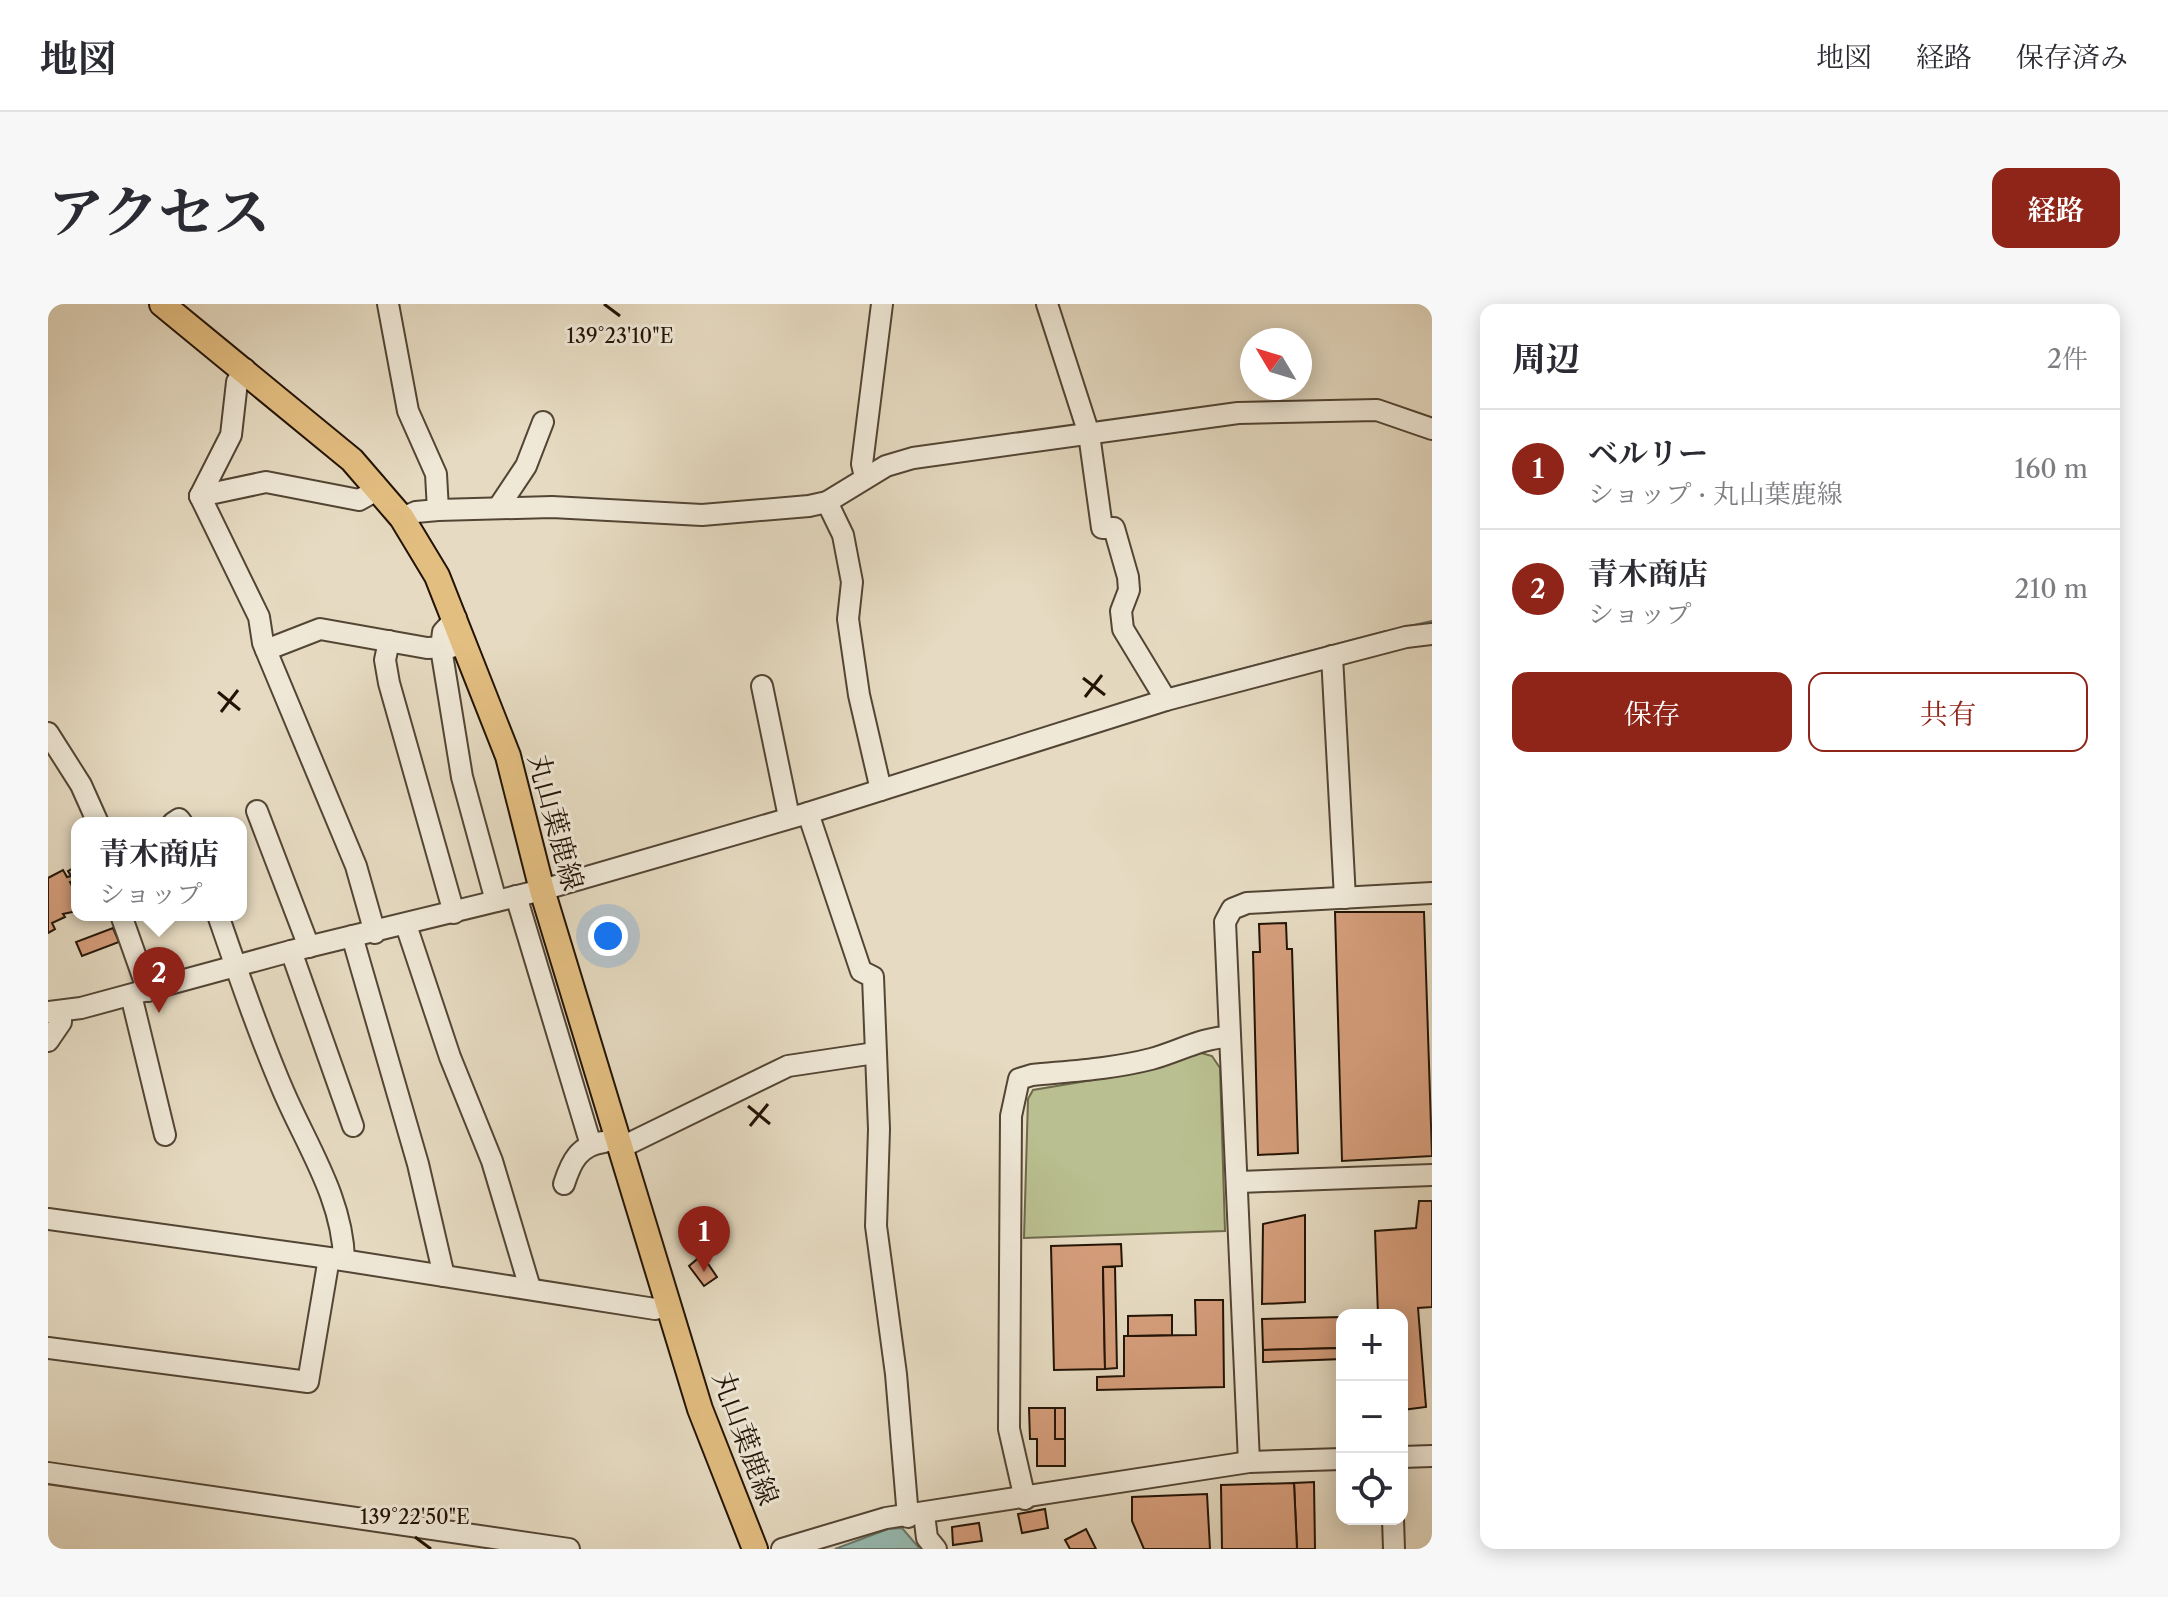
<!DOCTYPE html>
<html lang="ja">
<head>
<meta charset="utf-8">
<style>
  :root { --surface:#fff; --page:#f7f7f7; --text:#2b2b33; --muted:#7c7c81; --line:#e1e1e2; --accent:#8f2418 }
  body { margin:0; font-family:"Libre Caslon Text","Noto Serif JP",serif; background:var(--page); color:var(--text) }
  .controls { position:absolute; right:24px; bottom:24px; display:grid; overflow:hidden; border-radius:16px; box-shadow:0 4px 20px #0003 }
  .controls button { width:72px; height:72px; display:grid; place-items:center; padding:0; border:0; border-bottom:2px solid var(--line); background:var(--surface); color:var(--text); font:40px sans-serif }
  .compass { position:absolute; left:1192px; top:24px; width:72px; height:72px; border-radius:50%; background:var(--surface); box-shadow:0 4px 20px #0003; rotate:308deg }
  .you { position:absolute; left:560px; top:632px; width:28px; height:28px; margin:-20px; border:6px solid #fff; border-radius:50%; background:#1a73e8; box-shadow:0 0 0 12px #1a73e833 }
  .badge { display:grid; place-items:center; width:52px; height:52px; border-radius:50%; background:var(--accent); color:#fff; font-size:26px; font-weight:700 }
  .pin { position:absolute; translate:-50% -66px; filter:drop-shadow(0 2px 4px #0008) }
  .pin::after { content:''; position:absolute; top:42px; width:28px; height:24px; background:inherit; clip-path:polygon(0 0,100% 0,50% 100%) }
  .popup { position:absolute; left:23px; top:513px; width:176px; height:104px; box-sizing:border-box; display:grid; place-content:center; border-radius:16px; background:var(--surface); filter:drop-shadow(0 2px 6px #0005); font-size:26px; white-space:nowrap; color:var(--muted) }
  .popup b { font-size:30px; color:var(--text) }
  .popup::after { content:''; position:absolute; left:50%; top:100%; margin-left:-16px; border:16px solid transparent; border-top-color:var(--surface) }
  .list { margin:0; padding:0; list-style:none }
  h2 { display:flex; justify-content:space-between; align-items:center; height:104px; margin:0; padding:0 32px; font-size:34px }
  h2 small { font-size:26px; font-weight:400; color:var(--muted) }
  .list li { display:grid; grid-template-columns:52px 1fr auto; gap:24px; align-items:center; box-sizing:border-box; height:120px; padding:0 32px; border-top:2px solid var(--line) }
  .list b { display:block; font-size:30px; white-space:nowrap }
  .list p { margin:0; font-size:26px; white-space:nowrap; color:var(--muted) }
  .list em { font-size:26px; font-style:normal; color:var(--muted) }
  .actions { display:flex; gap:16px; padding:24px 32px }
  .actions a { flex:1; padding:18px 0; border:2px solid var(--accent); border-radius:16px; text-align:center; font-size:28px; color:var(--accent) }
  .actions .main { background:var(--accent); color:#fff }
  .icon { flex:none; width:44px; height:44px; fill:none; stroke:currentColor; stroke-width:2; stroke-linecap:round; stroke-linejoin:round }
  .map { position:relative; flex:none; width:1384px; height:1245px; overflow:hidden; border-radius:16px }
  header { display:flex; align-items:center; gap:48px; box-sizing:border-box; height:112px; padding:0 40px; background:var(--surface); border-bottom:2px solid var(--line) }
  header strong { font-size:38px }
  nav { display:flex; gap:44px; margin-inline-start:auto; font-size:28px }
  .intro { display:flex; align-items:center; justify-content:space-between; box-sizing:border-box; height:192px; padding:0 48px }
  h1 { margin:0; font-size:56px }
  .button { padding:20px 36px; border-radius:16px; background:var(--accent); color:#fff; font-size:28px; font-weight:700 }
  main { display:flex; gap:48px; padding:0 48px }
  aside { flex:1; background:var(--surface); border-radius:16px; box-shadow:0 4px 20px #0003 }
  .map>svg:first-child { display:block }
</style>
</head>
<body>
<header>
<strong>地図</strong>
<nav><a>地図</a><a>経路</a><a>保存済み</a></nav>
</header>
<div class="intro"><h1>アクセス</h1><a class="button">経路</a></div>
<main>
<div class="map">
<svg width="1384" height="1245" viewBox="0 0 1384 1245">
  <rect width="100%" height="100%" fill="#e6dbc2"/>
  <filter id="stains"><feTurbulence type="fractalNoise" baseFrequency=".0025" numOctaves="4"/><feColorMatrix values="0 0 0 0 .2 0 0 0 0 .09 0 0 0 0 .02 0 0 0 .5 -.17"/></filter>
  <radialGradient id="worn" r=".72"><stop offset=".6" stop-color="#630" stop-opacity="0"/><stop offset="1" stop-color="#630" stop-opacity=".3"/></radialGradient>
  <!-- green -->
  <polygon fill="#b9bf90" stroke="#6e694a" stroke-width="2" points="1153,749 1164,752 1172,764 1177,927 976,934 980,795 985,786 1092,768"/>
  <!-- water -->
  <polygon fill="#96bbb2" stroke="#68786d" stroke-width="2" points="854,1224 872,1245 787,1245 840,1225"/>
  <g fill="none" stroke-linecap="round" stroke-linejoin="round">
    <!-- stream -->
    <g stroke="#68786d" stroke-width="4">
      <polyline points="1362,323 1384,318"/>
      <polyline points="1124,384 1338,328"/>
    </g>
  </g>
  <!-- building -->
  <g fill="#d69e7c" stroke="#221305" stroke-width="2">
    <polygon points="29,562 29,584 25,577 22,578 29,592 29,607 15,610 17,613 4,619 7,625 0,629 0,574 15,566 19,573 23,572 20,567"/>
    <polygon points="1287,608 1376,608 1384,852 1294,857"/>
    <polygon points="1238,619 1239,645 1244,645 1250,849 1210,851 1205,648 1212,648 1211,620"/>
    <polygon points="65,624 71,638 34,652 28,638"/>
    <polygon points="1371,897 1384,897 1384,1003 1370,1004 1378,1103 1354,1106 1354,1011 1330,1011 1327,927 1368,924"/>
    <polygon points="1257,911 1257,998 1214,1000 1215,920"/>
    <polygon points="1073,940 1074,962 1055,963 1057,1065 1006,1066 1003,942"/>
    <polygon points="654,951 669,973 656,982 641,962"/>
    <polygon points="1055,963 1067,963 1069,1064 1057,1065"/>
    <polygon points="1147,996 1175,996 1176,1083 1049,1086 1049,1073 1076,1072 1076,1032 1148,1031"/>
    <polygon points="1124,1011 1124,1031 1080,1032 1080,1012"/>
    <polygon points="1294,1013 1294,1044 1215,1046 1214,1015"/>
    <polygon points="1294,1044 1294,1055 1215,1058 1215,1046"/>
    <polygon points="981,1104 1007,1104 1007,1135 1017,1135 1017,1162 989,1162 989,1135 982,1135"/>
    <rect x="1007" y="1104" width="10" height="31"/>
    <polygon points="1266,1178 1267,1245 1249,1245 1246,1179"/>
    <polygon points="1246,1179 1249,1245 1174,1245 1173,1181"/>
    <polygon points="1159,1190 1162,1245 1096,1245 1084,1217 1084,1193"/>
    <polygon points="997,1205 1000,1224 974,1229 970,1210"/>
    <polygon points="931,1219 934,1237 905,1241 904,1223"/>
    <polygon points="1038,1225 1048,1245 1022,1245 1017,1236"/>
  </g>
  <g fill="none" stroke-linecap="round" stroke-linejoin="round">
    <!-- minor casing -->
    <g stroke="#534534" stroke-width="24">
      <g id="minor">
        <polyline points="340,0 360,107 388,170 390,206"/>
        <polyline points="999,0 1041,130 1054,224 1066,224 1080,273 1081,286 1073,307 1075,325 1118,396"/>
        <polyline points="817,173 814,160 834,0"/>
        <polyline points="152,192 211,313 215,339 308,562 327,629"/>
        <polyline points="152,192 218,178 311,196 320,191 327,180"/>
        <polyline points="152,192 183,131 189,78 197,65"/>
        <polyline points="779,198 795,231 804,278 800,315 811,391 833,486"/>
        <polyline points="450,204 478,162 495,118"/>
        <polyline points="354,214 368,208 390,206 504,203 654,211 761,202 779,198 838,162 865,154 1190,109 1329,106 1384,125"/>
        <polyline points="408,314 395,328 393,344 414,473 448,597"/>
        <polyline points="341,337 337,356 341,379 406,609"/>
        <polyline points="218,346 272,325 379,344 404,343"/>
        <polyline points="1284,352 1297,594"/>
        <polyline points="714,382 741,513"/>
        <polyline points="0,429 33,481 50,519"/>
        <polyline points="209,507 261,643"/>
        <polyline points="760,509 813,667 825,673 831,825 828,922 848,1070 860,1213"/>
        <polyline points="125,519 131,515 134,519"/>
        <polyline points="468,592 543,841"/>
        <polyline points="73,611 100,687"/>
        <path d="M170 611C190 669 210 728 234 784 257 839 295 894 296 956"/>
        <polyline points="358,621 402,753 444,857 482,984"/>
        <polyline points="304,632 370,860 396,972"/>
        <polyline points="243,647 305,822"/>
        <polyline points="83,691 117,831"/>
        <polyline points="0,708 33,704 243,647 494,586 760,509 1118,396 1358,333 1384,330"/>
        <polyline points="0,737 13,718 13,708"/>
        <polyline points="574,843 740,762 827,749"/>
        <polyline points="1191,878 1384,871"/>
        <path d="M516 880C523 858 531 841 556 838"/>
        <polyline points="0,915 281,954 607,1005 622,1002"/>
        <polyline points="0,1044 260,1078 281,954"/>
        <polyline points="1354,1153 1384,1152"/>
        <polyline points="1201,1158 1177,618 1184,605 1199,599 1384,589"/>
        <polyline points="0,1169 521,1245"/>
        <path d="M977 1195 961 1125 963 812 971 775 984 771C1024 767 1064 765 1103 755 1130 748 1154 733 1182 733"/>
        <polyline points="876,1210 879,1234 888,1245"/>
        <polyline points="1345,1215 1346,1245"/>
        <polyline points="734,1245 838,1214 1201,1158 1294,1155"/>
      </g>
    </g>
    <!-- major casing -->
    <g stroke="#221305" stroke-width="28">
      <polyline id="major" points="114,0 304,156 354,214 389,272 460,452 494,586 652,1105 707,1245"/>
    </g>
    <!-- minor -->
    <use href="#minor" stroke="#efe8d7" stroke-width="20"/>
    <!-- major -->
    <use href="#major" stroke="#e3be81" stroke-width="24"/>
  </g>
  <!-- ticks -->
  <path fill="none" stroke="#221305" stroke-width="3" d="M556 0 572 12M1035 374 1057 391M170 388 192 406M1037 393 1054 371M173 408 190 386M700 802 722 820M702 822 720 800M367 1233 383 1245"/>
  <g text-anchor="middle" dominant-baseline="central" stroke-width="6" stroke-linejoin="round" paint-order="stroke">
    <!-- street labels -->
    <g font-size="28" fill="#221305" stroke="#efe8d7">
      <text transform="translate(508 518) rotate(75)">丸山葉鹿線</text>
      <text transform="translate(698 1134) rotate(70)">丸山葉鹿線</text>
    </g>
  </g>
  <g font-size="20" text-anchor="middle" fill="#221305" stroke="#efe8d7" stroke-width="6" stroke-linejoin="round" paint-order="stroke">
    <text x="572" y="39">139°23'10"E</text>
    <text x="367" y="1220">139°22'50"E</text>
  </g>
  <rect width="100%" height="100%" filter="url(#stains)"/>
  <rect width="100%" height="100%" fill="url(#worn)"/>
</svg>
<div class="controls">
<button>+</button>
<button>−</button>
<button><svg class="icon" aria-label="locate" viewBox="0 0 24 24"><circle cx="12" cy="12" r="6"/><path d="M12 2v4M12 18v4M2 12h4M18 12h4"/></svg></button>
</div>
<svg class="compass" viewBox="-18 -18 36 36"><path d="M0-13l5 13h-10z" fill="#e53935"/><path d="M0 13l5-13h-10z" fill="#7c7c81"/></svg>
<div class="you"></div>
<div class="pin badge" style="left:656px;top:968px">1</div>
<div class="pin badge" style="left:111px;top:709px">2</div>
<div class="popup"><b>青木商店</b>ショップ</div>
</div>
<aside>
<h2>周辺<small>2件</small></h2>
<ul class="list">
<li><span class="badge">1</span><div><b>ベルリー</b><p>ショップ · 丸山葉鹿線</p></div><em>160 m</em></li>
<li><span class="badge">2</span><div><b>青木商店</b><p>ショップ</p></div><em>210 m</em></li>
</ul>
<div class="actions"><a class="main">保存</a><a>共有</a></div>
</aside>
</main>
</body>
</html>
